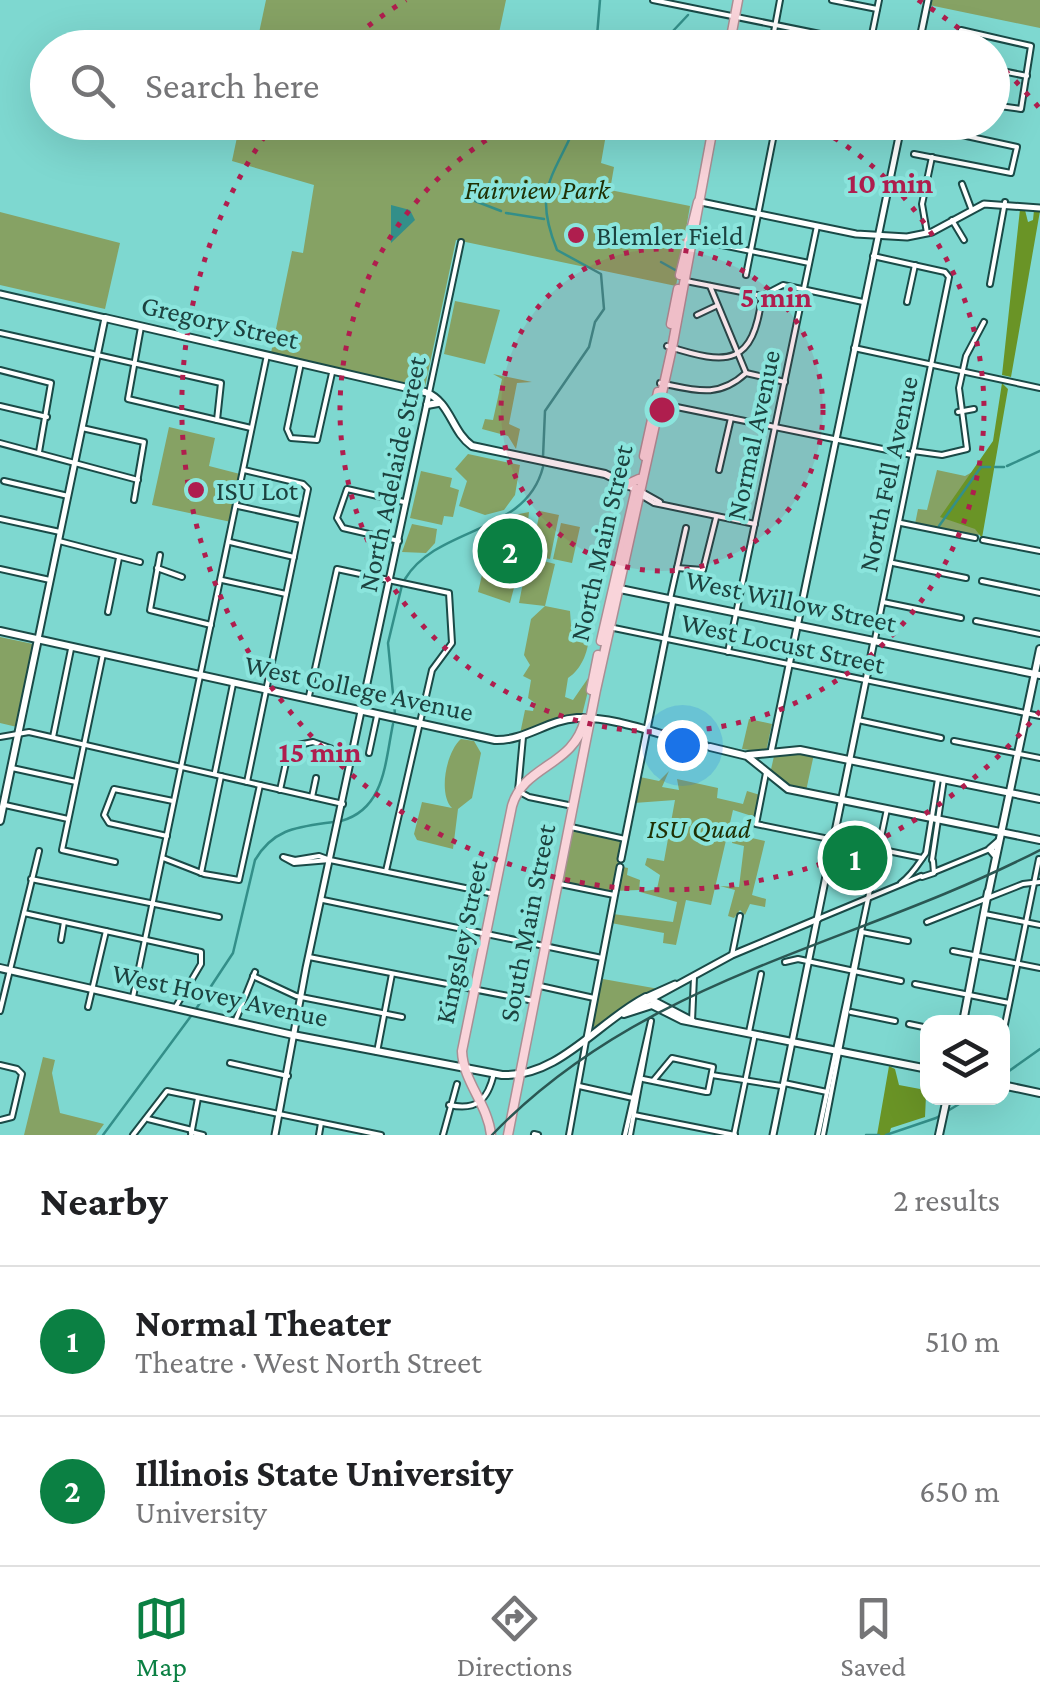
<!DOCTYPE html>
<html lang="en">
<head>
<meta charset="utf-8">
<style>
  :root { --surface:#fff; --page:#f2f2f2; --text:#202124; --muted:#757577; --line:#e0e0e0; --accent:#0b8043 }
  body { margin:0; font-family:"Crimson Pro",serif; background:var(--page); color:var(--text) }
  .controls { position:absolute; right:30px; bottom:30px; display:grid; overflow:hidden; border-radius:20px; box-shadow:0 10px 40px #0002 }
  .controls button { width:90px; height:90px; display:grid; place-items:center; padding:0; border:0; border-bottom:2px solid var(--line); background:var(--surface); color:var(--text); font:50px sans-serif }
  .you { position:absolute; left:682px; top:745px; width:35px; height:35px; margin:-25px; border:8px solid #fff; border-radius:50%; background:#1a73e8; box-shadow:0 0 0 15px #1a73e833 }
  .badge { display:grid; place-items:center; width:65px; height:65px; border-radius:50%; background:var(--accent); color:#fff; font-size:32px; font-weight:700 }
  .pin { position:absolute; translate:-50% -50%; border:5px solid #fff; box-shadow:0 2px 10px #0006 }
  .list { margin:0; padding:0; list-style:none }
  h2 { display:flex; justify-content:space-between; align-items:center; height:130px; margin:0; padding:0 40px; font-size:42px }
  h2 small { font-size:32px; font-weight:400; color:var(--muted) }
  .list li { display:grid; grid-template-columns:65px 1fr auto; gap:30px; align-items:center; box-sizing:border-box; height:150px; padding:0 40px; border-top:2px solid var(--line) }
  .list b { display:block; font-size:38px; white-space:nowrap }
  .list p { margin:0; font-size:32px; white-space:nowrap; color:var(--muted) }
  .list em { font-size:32px; font-style:normal; color:var(--muted) }
  .icon { flex:none; width:55px; height:55px; fill:none; stroke:currentColor; stroke-width:2; stroke-linecap:round; stroke-linejoin:round }
  .map { position:relative; flex:none; width:1040px; height:1135px; overflow:hidden }
  .search { position:absolute; background:var(--surface); box-shadow:0 10px 40px #0002; left:30px; right:30px; top:30px; height:110px; display:flex; align-items:center; gap:25px; box-sizing:border-box; padding:0 35px; border-radius:55px; color:var(--muted); font-size:38px }
  .sheet { height:430px; background:var(--surface) }
  nav { display:flex; justify-content:space-around; align-items:center; box-sizing:border-box; height:140px; border-top:2px solid var(--line); background:var(--surface); font-size:28px; color:var(--muted) }
  nav a { display:grid; justify-items:center; gap:5px }
  nav .on { color:var(--accent) }
  .map>svg:first-child { display:block }
</style>
</head>
<body>
<div class="map">
<svg width="1040" height="1135" viewBox="0 0 1040 1135">
  <rect width="100%" height="100%" fill="#7ed8d0"/>
  <!-- green -->
  <g fill="#86a264">
    <polygon points="266,0 506,0 496,47 256,47"/>
    <polygon points="930,0 1040,0 1040,28 929,5"/>
    <polygon points="240,123 608,123 601,163 614,167 610,190 690,206 676,286 456,240 425,387 271,353 292,251 303,253 314,185 232,161"/>
    <polygon points="0,212 120,243 105,309 0,285"/>
    <polygon points="455,301 500,310 485,364 444,354"/>
    <polygon points="493,374 532,382 517,383 509,424 520,429 516,449 508,436 482,429 485,419 493,420 502,379"/>
    <polygon points="169,427 215,438 209,466 240,474 231,522 152,505"/>
    <polygon points="468,454 520,465 515,495 504,510 485,515 459,506 467,481 455,469"/>
    <polygon points="985,465 979,535 915,524 918,509 927,510 937,470 965,476"/>
    <polygon points="421,471 452,478 450,487 459,490 453,517 444,516 442,525 410,518"/>
    <polygon points="540,511 559,515 550,559 531,555"/>
    <polygon points="529,512 526,542 510,603 478,592 492,532 514,515"/>
    <polygon points="561,523 580,527 572,563 553,559"/>
    <polygon points="412,524 437,529 435,543 426,553 402,552"/>
    <path d="M528 557 555 564 545 606 570 611 571 625 588 630C591 649 581 670 568 678L565 697 573 700 593 671 582 715 558 717 520 734 525 710 533 711 535 703 528 698 531 680 523 676 530 665 524 655 531 619 545 606 519 603Z"/>
    <polygon points="0,637 33,644 17,727 0,723"/>
    <polygon points="749,719 772,724 766,752 742,749"/>
    <path d="M461 739 474 741 481 753 472 798 458 809 453 849 417 840 414 834 422 802 452 808C438 794 446 752 461 739Z"/>
    <polygon points="790,751 814,754 806,791 784,785 770,774 774,756"/>
    <polygon points="669,771 662,787 679,790 677,779 718,788 717,798 743,804 747,791 760,795 755,817 733,810 711,905 686,900 676,945 663,943 664,933 611,923 613,914 673,922 677,902 640,892 657,889 660,875 645,865 647,858 664,861 675,800 634,803 640,777 659,781"/>
    <polygon points="572,830 621,840 618,866 628,868 627,875 640,880 639,890 613,891 560,882"/>
    <polygon points="734,834 765,841 752,895 766,899 765,907 750,904 745,915 740,910 734,918 728,916 735,890 720,886 739,887 744,846 732,843"/>
    <polygon points="603,979 659,989 594,1028 593,1012"/>
    <polygon points="43,1057 55,1060 52,1073 60,1113 104,1124 96,1135 24,1135"/>
  </g>
  <!-- forest -->
  <g fill="#6a9426">
    <polygon points="1020,209 1025,210 1028,222 1033,220 1034,210 1040,211 1011,377 1002,375"/>
    <polygon points="1002,383 1008,389 982,538 975,529 940,517 993,441"/>
    <polygon points="889,1066 895,1069 899,1085 920,1089 924,1073 927,1074 925,1117 891,1128 889,1135 877,1135"/>
  </g>
  <!-- water -->
  <polygon fill="#338f89" points="391,205 410,210 415,220 391,243"/>
  <g fill="none" stroke-linecap="round" stroke-linejoin="round">
    <!-- stream -->
    <g stroke="#338f89" stroke-width="2.5">
      <polyline points="596,48 600,0"/>
      <polyline points="657,48 688,15"/>
      <polyline points="475,201 501,211"/>
      <polyline points="506,213 544,219"/>
      <polyline points="661,262 677,271"/>
      <path d="M543 457 545 411 589 347 595 322 604 309 601 274 557 250C532 188 554 178 577 122"/>
      <polyline points="1007,466 1040,451"/>
      <polyline points="995,467 1004,467"/>
      <polyline points="939,526 981,467 990,467"/>
      <path d="M405 579C438 525 526 535 543 467"/>
      <polyline points="395,714 388,643 402,585"/>
      <path d="M341 821C385 809 385 762 393 724"/>
      <path d="M196 1009 233 953 255 860C274 828 298 827 333 822"/>
      <polyline points="1002,1076 1040,1049"/>
      <polyline points="103,1135 191,1016"/>
      <polyline points="866,1135 879,1135"/>
      <polyline points="886,1135 936,1118 969,1098"/>
    </g>
    <!-- minor casing -->
    <g stroke="#1a4a47" stroke-width="8">
      <g id="minor">
        <polyline points="653,0 889,48"/>
        <polyline points="832,0 877,9"/>
        <polyline points="870,44 879,0"/>
        <polyline points="771,48 780,0"/>
        <polyline points="955,48 961,30 1031,46 1021,109 992,105"/>
        <polyline points="992,69 1027,76"/>
        <polyline points="902,122 1017,147 1011,173 914,154"/>
        <polyline points="855,131 857,122"/>
        <polyline points="962,184 971,208"/>
        <polyline points="952,220 964,240"/>
        <polyline points="927,233 922,204 932,157"/>
        <polyline points="693,239 809,263"/>
        <polyline points="873,256 945,272 949,277 875,639"/>
        <polyline points="746,275 775,129 771,122"/>
        <polyline points="686,281 762,296 783,285 863,302"/>
        <polyline points="990,284 1005,202"/>
        <polyline points="710,286 746,373"/>
        <polyline points="907,302 915,265"/>
        <polyline points="697,315 716,306"/>
        <polyline points="141,327 128,399 251,428"/>
        <polyline points="0,333 221,383 217,420"/>
        <path d="M667 346C729 366 753 366 762 296"/>
        <polyline points="854,348 1040,388"/>
        <polyline points="301,363 287,429 291,438 317,440 332,373"/>
        <polyline points="0,370 51,383 39,452"/>
        <path d="M660 383C695 390 718 399 746 373L785 382"/>
        <polyline points="429,393 461,242"/>
        <polyline points="662,404 912,455"/>
        <polyline points="0,406 47,417"/>
        <polyline points="958,412 974,409"/>
        <polyline points="82,428 144,442 134,500"/>
        <polyline points="0,443 138,480"/>
        <polyline points="913,451 942,455 967,449 959,388 966,356 984,322"/>
        <polyline points="244,470 303,484 308,489 247,782"/>
        <polyline points="719,470 731,418"/>
        <polyline points="4,481 68,496"/>
        <polyline points="642,492 660,502"/>
        <polyline points="639,494 654,503 755,524"/>
        <polyline points="238,506 301,520"/>
        <polyline points="0,519 60,532"/>
        <polyline points="901,523 975,538"/>
        <polyline points="983,540 1040,551"/>
        <polyline points="59,541 140,562"/>
        <polyline points="399,541 343,528 337,518 347,489 404,502"/>
        <polyline points="230,542 294,557"/>
        <polyline points="160,555 150,610 211,625"/>
        <polyline points="893,563 966,578"/>
        <polyline points="157,568 182,577"/>
        <polyline points="677,568 703,570 716,518"/>
        <polyline points="0,569 50,580"/>
        <polyline points="222,580 286,594"/>
        <polyline points="982,581 1040,593"/>
        <polyline points="670,599 686,528"/>
        <polyline points="883,602 961,618"/>
        <polyline points="108,612 119,558"/>
        <polyline points="976,621 1040,634"/>
        <polyline points="609,627 1040,716"/>
        <polyline points="728,652 817,226"/>
        <polyline points="103,654 62,850 115,862"/>
        <polyline points="309,696 337,569 449,593 452,643 432,670 386,871"/>
        <polyline points="858,720 941,738"/>
        <polyline points="0,737 29,732 343,804"/>
        <polyline points="53,737 71,649"/>
        <polyline points="523,737 518,791 529,797 573,806"/>
        <polyline points="954,741 1040,758"/>
        <polyline points="369,753 377,716"/>
        <polyline points="12,768 76,782"/>
        <polyline points="215,772 233,684"/>
        <polyline points="766,773 756,824 922,858"/>
        <polyline points="280,790 287,758 298,745 313,742 352,756"/>
        <polyline points="312,797 316,778"/>
        <polyline points="5,805 68,819"/>
        <polyline points="571,827 625,839"/>
        <polyline points="167,836 109,823 104,815 114,789 173,801"/>
        <polygon points="319,856 330,860 294,863 283,857 295,860"/>
        <polyline points="163,858 204,874 239,880 260,785"/>
        <polyline points="330,860 494,894"/>
        <polyline points="932,860 944,779"/>
        <polyline points="934,872 990,849"/>
        <polyline points="201,873 221,776"/>
        <polyline points="922,877 934,873 933,861"/>
        <polyline points="31,879 219,917"/>
        <path d="M901 883C913 874 918 864 926 853L938 779"/>
        <polyline points="560,884 614,895"/>
        <polyline points="323,900 602,958"/>
        <polyline points="24,913 201,952 201,964 175,1008"/>
        <polyline points="985,914 1040,925"/>
        <polyline points="820,918 921,876"/>
        <polyline points="927,922 1023,884 1040,882"/>
        <polyline points="862,932 908,941"/>
        <polyline points="61,940 64,922"/>
        <polyline points="953,951 1040,968"/>
        <polyline points="732,955 740,916"/>
        <polyline points="309,957 534,1001"/>
        <polyline points="785,962 798,959 901,981"/>
        <polyline points="253,976 296,996 402,1017"/>
        <polyline points="915,984 1009,1003"/>
        <polyline points="540,986 594,998"/>
        <polyline points="133,997 267,355"/>
        <polyline points="88,1007 106,931"/>
        <polyline points="0,1011 39,851"/>
        <polyline points="851,1012 895,1021"/>
        <polyline points="692,1021 694,977"/>
        <polyline points="235,1022 255,972"/>
        <polyline points="909,1024 928,1028"/>
        <polyline points="749,1032 761,974"/>
        <polyline points="1002,1039 1039,859"/>
        <polyline points="377,1052 392,974"/>
        <polyline points="230,1063 288,1076"/>
        <polyline points="0,1065 17,1069 22,1074 12,1117 0,1120"/>
        <polyline points="712,1075 781,1086"/>
        <polyline points="643,1079 706,1092 708,1092 713,1067 672,1058 653,1081"/>
        <polyline points="784,1083 827,1092"/>
        <polyline points="579,1086 633,1098"/>
        <path d="M449 1105C477 1111 488 1100 494 1073"/>
        <polyline points="634,1115 735,1135"/>
        <polyline points="148,1119 192,1130"/>
        <polyline points="191,1132 203,1135"/>
        <polyline points="534,1134 538,1135"/>
        <polyline points="133,1135 167,1091 381,1135"/>
        <polyline points="191,1135 198,1098"/>
        <polyline points="319,1135 321,1123"/>
        <polyline points="443,1135 457,1084"/>
        <polyline points="569,1135 586,1041"/>
        <polyline points="625,1135 651,1021 630,1135"/>
        <polyline points="734,1135 755,1034"/>
        <polyline points="818,1135 887,809"/>
        <polyline points="823,1135 862,932"/>
      </g>
    </g>
    <!-- tertiary casing -->
    <g stroke="#1a4a47" stroke-width="9">
      <g id="tertiary">
        <polyline points="918,48 928,0"/>
        <polyline points="701,202 856,234 907,237 932,232 984,204 1040,208"/>
        <polyline points="0,294 105,318 38,639"/>
        <polyline points="771,752 902,122"/>
        <polyline points="621,859 673,600"/>
        <polyline points="646,997 675,984"/>
        <polyline points="633,1009 732,955 818,919"/>
        <polyline points="587,1038 620,867"/>
        <polyline points="275,1135 306,968 429,394"/>
        <polyline points="773,1135 874,641"/>
      </g>
    </g>
    <!-- secondary casing -->
    <g stroke="#1a4a47" stroke-width="10">
      <g id="secondary">
        <path d="M105 318 425 392C451 402 451 431 472 446L605 474 640 491"/>
        <polyline points="427,405 438,403"/>
        <polyline points="615,588 1040,675"/>
        <path d="M0 631 495 740C525 741 547 720 577 718 617 716 666 738 706 746"/>
        <polyline points="710,747 747,756 788,789 1040,840"/>
        <polyline points="748,755 800,750 1040,799"/>
        <polyline points="0,821 38,639"/>
        <polyline points="995,855 990,849 998,842"/>
        <polyline points="988,895 1040,649"/>
        <path d="M0 968 293 1035 502 1075C558 1078 599 1021 646 997L692 1021"/>
        <polyline points="624,1014 652,1005 682,1020 928,1069"/>
        <polyline points="963,1022 988,892"/>
        <polyline points="1002,1085 1040,1093"/>
        <polyline points="939,1135 947,1098"/>
      </g>
    </g>
    <!-- primary casing -->
    <g stroke="#a98f94" stroke-width="11">
      <g id="primary">
        <polyline points="729,48 738,0"/>
        <polyline points="680,275 698,202"/>
        <polyline points="671,324 678,289"/>
        <polyline points="644,456 658,392"/>
        <polyline points="628,484 639,479"/>
        <polyline points="601,641 636,489"/>
        <polyline points="591,690 598,655"/>
        <path d="M491 1135C488 1104 463 1082 462 1051L512 806C524 764 574 767 585 719"/>
        <polyline points="508,1135 596,690 672,348 714,122"/>
      </g>
    </g>
    <!-- minor -->
    <use href="#minor" stroke="#fff" stroke-width="4"/>
    <!-- tertiary -->
    <use href="#tertiary" stroke="#fff" stroke-width="5"/>
    <!-- secondary -->
    <use href="#secondary" stroke="#fff" stroke-width="6"/>
    <!-- primary -->
    <use href="#primary" stroke="#f9d4da" stroke-width="8"/>
    <!-- rail -->
    <path stroke="#2a5753" stroke-width="2.5" d="M492 1135C645 976 852 947 1040 850"/>
  </g>
  <!-- distance rings -->
  <circle cx="662" cy="410" r="161" fill="#af1e4e" fill-opacity=".12"/>
  <g fill="none" stroke="#af1e4e" stroke-width="5" stroke-dasharray="5 10">
    <circle cx="662" cy="410" r="161"/>
    <path d="M808 123A322 322 0 1 1 516 123"/>
    <path d="M1040 711A483 483 0 0 1 274 123M345 45A483 483 0 0 1 406 0M918 0A483 483 0 0 1 979 45M994 60A483 483 0 0 1 1040 109"/>
  </g>
  <!-- markers -->
  <g fill="#af1e4e" stroke="#8be5dd" stroke-width="4">
    <circle cx="576" cy="235" r="10"/>
    <circle cx="196" cy="490" r="10"/>
  </g>
  <g text-anchor="middle" dominant-baseline="central" stroke-width="8" stroke-linejoin="round" paint-order="stroke">
    <!-- park labels -->
    <g font-size="28" font-style="italic" fill="#1f3004" stroke="#8be5dd">
      <text x="537" y="189">Fairview Park</text>
      <text x="699" y="828">ISU Quad</text>
    </g>
    <!-- poi labels -->
    <g font-size="28" fill="#1c423f" stroke="#8be5dd" text-anchor="start">
      <text x="596" y="235">Blemler Field</text>
      <text x="216" y="490">ISU Lot</text>
    </g>
    <!-- street labels -->
    <g font-size="28" fill="#1c423f" stroke="#8be5dd">
      <text transform="translate(220 322) rotate(13)">Gregory Street</text>
      <text transform="translate(753 435) rotate(-78)">Normal Avenue</text>
      <text transform="translate(392 474) rotate(-78)">North Adelaide Street</text>
      <text transform="translate(888 474) rotate(-78)">North Fell Avenue</text>
      <text transform="translate(601 543) rotate(-77)">North Main Street</text>
      <text transform="translate(791 601) rotate(12)">West Willow Street</text>
      <text transform="translate(783 643) rotate(12)">West Locust Street</text>
      <text transform="translate(359 688) rotate(12)">West College Avenue</text>
      <text transform="translate(527 923) rotate(-79)">South Main Street</text>
      <text transform="translate(461 942) rotate(-78)">Kingsley Street</text>
      <text transform="translate(220 995) rotate(12)">West Hovey Avenue</text>
    </g>
  </g>
  <circle cx="662" cy="410" r="15" fill="#af1e4e" stroke="#8be5dd" stroke-width="5"/>
  <g font-size="30" text-anchor="middle" font-weight="bold" fill="#af1e4e" stroke="#8be5dd" stroke-width="8" stroke-linejoin="round" paint-order="stroke">
    <text x="890" y="193">10 min</text>
    <text x="776" y="307">5 min</text>
    <text x="320" y="762">15 min</text>
  </g>
</svg>
<div class="controls">
<button><svg class="icon" aria-label="layers" viewBox="0 0 24 24"><path d="M12 4l9 5-9 5-9-5zM3 14l9 5 9-5"/></svg></button>
</div>
<div class="you"></div>
<div class="pin badge" style="left:855px;top:858px">1</div>
<div class="pin badge" style="left:510px;top:551px">2</div>
<div class="search"><svg class="icon" aria-label="search" viewBox="0 0 24 24"><circle cx="10" cy="10" r="6"/><path d="M15 15l6 6"/></svg>Search here</div>
</div>
<section class="sheet">
<h2>Nearby<small>2 results</small></h2>
<ul class="list">
<li><span class="badge">1</span><div><b>Normal Theater</b><p>Theatre · West North Street</p></div><em>510 m</em></li>
<li><span class="badge">2</span><div><b>Illinois State University</b><p>University</p></div><em>650 m</em></li>
</ul>
</section>
<nav>
<a class="on"><svg class="icon" aria-label="map" viewBox="0 0 24 24"><path d="M3 6l6-2 6 2 6-2v14l-6 2-6-2-6 2zM9 4v14M15 6v14"/></svg>Map</a>
<a><svg class="icon" aria-label="directions" viewBox="0 0 24 24"><path d="M12 3l9 9-9 9-9-9zM9 14v-3h6M13 9l2 2-2 2"/></svg>Directions</a>
<a><svg class="icon" aria-label="saved" viewBox="0 0 24 24"><path d="M7 4h10v16l-5-4-5 4z"/></svg>Saved</a>
</nav>
</body>
</html>
